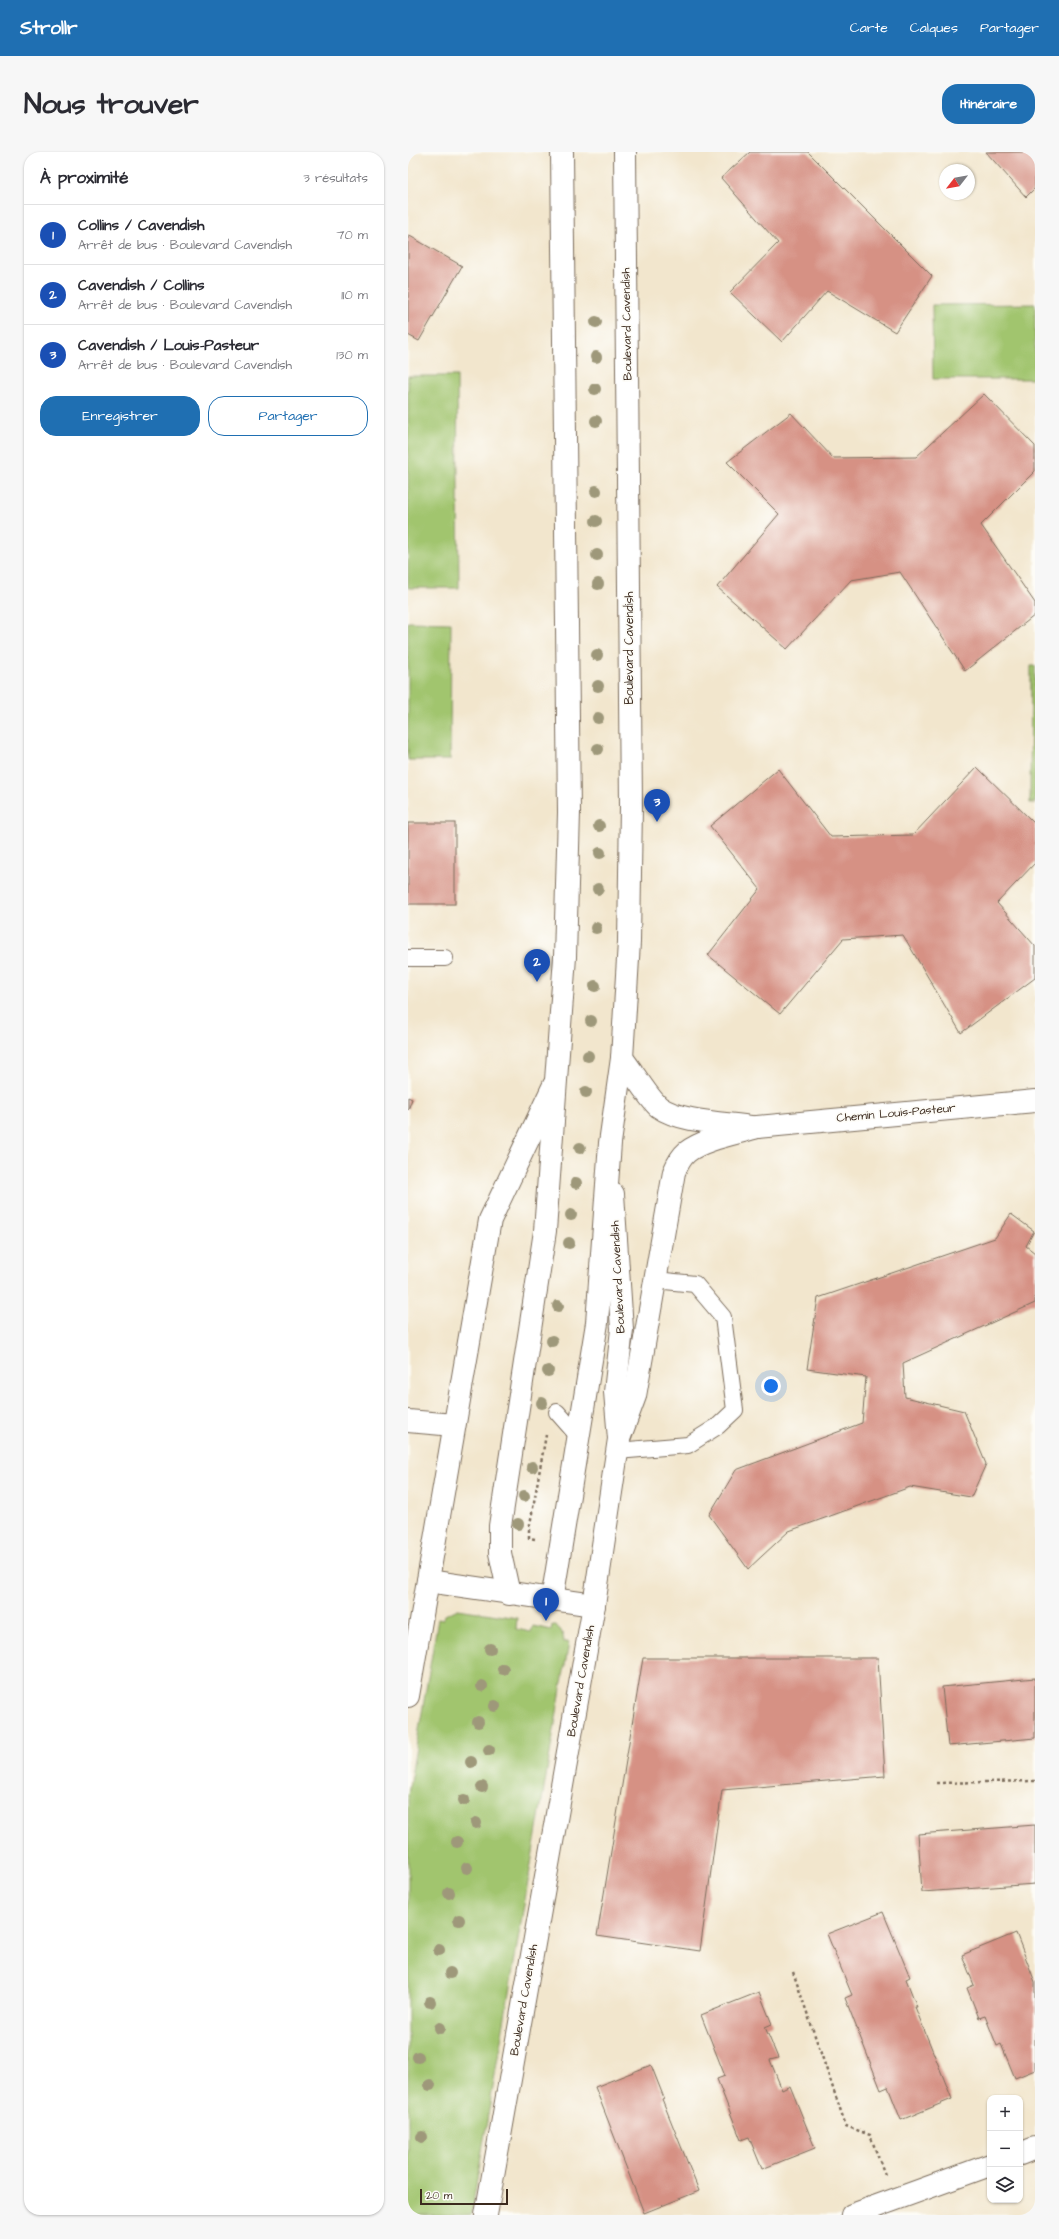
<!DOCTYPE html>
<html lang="fr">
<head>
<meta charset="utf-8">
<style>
  :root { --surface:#fff; --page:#f7f7f7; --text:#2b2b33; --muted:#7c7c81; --line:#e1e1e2; --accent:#1f6fb2 }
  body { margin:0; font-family:"Architects Daughter",sans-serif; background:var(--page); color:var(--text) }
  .controls { position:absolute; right:12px; bottom:12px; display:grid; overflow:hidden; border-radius:8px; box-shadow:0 1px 3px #0004 }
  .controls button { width:36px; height:36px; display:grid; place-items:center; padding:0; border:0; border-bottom:1px solid var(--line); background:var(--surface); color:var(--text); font:20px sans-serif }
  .compass { position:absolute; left:531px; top:12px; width:36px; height:36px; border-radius:50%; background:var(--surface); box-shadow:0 1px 3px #0004; rotate:239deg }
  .scale { position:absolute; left:12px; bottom:10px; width:88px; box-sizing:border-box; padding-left:4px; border:2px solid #3b2a1e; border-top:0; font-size:11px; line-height:14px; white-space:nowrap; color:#3b2a1e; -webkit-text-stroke:3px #fdfcf7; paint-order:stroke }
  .you { position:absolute; left:363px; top:1234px; width:14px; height:14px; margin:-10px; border:3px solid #fff; border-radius:50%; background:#1a73e8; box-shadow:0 0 0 6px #1a73e833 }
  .badge { display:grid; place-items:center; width:26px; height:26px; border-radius:50%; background:var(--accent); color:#fff; font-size:13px; font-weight:700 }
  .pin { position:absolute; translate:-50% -33px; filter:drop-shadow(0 1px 2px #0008) }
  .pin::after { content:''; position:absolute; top:21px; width:14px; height:12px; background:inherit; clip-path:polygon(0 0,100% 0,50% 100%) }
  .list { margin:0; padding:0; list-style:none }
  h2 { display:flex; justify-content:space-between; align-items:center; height:52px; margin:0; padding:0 16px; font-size:17px }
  h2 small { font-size:13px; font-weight:400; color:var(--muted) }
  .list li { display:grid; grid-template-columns:26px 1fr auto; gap:12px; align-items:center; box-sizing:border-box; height:60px; padding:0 16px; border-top:1px solid var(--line) }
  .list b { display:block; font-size:15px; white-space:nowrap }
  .list p { margin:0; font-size:13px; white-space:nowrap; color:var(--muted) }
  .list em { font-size:13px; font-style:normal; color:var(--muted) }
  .actions { display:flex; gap:8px; padding:12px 16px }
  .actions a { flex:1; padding:9px 0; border:1px solid var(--accent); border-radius:16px; text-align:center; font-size:14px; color:var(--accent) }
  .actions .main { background:var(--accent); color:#fff }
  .icon { flex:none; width:22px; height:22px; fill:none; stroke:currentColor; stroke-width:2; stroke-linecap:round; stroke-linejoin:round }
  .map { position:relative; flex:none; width:627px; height:2063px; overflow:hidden; border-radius:16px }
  header { display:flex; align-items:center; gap:24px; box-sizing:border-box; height:56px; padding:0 20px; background:var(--accent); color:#fff }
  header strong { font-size:19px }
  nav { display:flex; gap:22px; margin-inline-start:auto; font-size:14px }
  .intro { display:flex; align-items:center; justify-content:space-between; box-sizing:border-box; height:96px; padding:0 24px }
  h1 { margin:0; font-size:28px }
  .button { padding:10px 18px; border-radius:16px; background:var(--accent); color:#fff; font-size:14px; font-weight:700 }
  main { display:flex; gap:24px; padding:0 24px }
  aside { flex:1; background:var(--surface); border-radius:16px; box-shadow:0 1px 3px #0004 }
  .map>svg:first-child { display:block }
</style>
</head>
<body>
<header>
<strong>Strollr</strong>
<nav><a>Carte</a><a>Calques</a><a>Partager</a></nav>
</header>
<div class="intro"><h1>Nous trouver</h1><a class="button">Itinéraire</a></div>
<main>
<aside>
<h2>À proximité<small>3 résultats</small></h2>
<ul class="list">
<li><span class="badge" style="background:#1a4fb4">1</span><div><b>Collins / Cavendish</b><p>Arrêt de bus · Boulevard Cavendish</p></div><em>70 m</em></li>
<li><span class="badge" style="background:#1a4fb4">2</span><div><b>Cavendish / Collins</b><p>Arrêt de bus · Boulevard Cavendish</p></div><em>110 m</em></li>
<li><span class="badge" style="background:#1a4fb4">3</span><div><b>Cavendish / Louis-Pasteur</b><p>Arrêt de bus · Boulevard Cavendish</p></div><em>130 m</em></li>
</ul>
<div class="actions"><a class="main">Enregistrer</a><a>Partager</a></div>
</aside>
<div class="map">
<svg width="627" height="2063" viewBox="0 0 627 2063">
  <rect width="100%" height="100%" fill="#fdfcf7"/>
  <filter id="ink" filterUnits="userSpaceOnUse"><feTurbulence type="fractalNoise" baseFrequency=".025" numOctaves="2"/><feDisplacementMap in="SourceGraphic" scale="8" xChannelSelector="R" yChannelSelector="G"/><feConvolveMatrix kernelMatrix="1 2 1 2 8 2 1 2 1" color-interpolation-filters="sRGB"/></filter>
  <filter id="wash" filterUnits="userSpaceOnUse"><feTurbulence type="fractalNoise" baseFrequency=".012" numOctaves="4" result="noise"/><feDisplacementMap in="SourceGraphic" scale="16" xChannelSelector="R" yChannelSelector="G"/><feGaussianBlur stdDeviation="0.9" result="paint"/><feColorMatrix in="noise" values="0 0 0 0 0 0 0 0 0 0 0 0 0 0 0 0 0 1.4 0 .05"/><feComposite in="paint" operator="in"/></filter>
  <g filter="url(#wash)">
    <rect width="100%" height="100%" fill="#f2e6cd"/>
    <!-- green -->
    <g fill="#a1c56e" stroke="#6e7846">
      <polygon points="627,152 627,227 525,227 524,153"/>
      <polygon points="0,224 49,224 51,436 0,436"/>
      <polygon points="0,470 43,471 42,608 0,608"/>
      <polygon points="623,514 627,514 627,651 622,651"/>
      <path d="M50 1457 109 1466 108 1477 123 1480 125 1474 143 1478 144 1473C153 1475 155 1481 156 1490H161L63 2063H0V1642L30 1467 35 1468 37 1463Z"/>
    </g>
    <g id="blocks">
      <!-- building -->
      <g fill="#d69184">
        <polygon points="342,0 400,0 524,124 487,180 419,139 374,190 322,140 370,91 313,26"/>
        <polygon points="578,0 627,0 627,36 618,45"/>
        <polygon points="0,83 54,114 11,189 0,183"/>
        <polygon points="576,242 627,294 627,319 573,373 627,451 627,463 557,519 492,420 443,428 379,497 309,435 371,362 319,310 383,261 425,306 508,305"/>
        <polygon points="569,615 627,672 627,711 589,751 627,794 627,826 553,881 495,783 435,787 372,862 300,803 352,737 302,674 370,617 423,685 505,683"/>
        <rect x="0" y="671" width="47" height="81"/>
        <polygon points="0,945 4,947 0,958"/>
        <polygon points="603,1062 626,1079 618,1094 627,1101 627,1151 495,1211 497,1245 556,1259 578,1312 563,1345 502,1335 381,1379 340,1417 301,1363 328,1318 454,1271 458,1225 399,1217 410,1146 587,1086"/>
        <polygon points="235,1506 470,1506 477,1624 314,1638 292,1799 189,1784"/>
        <polygon points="627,1526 627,1586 540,1594 534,1535"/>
        <polygon points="627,1673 627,1732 514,1740 510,1682"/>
        <polygon points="475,1760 502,1825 498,1827 509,1855 507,1855 544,1947 493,1968 480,1935 473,1938 437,1846 444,1843 419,1782"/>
        <polygon points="608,1781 627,1830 627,1918 607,1926 593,1892 589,1894 577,1864 571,1866 559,1836 566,1833 554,1803"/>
        <polygon points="351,1840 364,1872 357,1875 370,1906 362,1908 374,1938 382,1934 407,1996 354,2017 341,1985 333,1988 309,1927 317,1924 293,1863"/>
        <polygon points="243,1913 256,1946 254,1947 291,2039 236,2061 187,1935"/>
      </g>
    </g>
  </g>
  <g filter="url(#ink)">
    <use href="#blocks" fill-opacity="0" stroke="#7b6c5b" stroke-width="1"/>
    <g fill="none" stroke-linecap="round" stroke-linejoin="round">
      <!-- lane casing -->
      <g stroke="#7b6c5b" stroke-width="18">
        <g id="lane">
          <polyline points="0,806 37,806"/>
          <polyline points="149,1260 171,1285"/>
          <polyline points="209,1299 280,1293 310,1274 327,1258 315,1165 287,1132 247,1128"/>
        </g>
      </g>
      <!-- street casing -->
      <g stroke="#7b6c5b" stroke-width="24">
        <g id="street">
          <polyline points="349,975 627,949"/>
          <polyline points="0,1269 46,1273"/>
          <polyline points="0,1544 82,1068 146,933"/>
          <polyline points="612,2002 627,1996"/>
          <polyline points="78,2063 186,1453 211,1287 207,1240 214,1177 205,1042"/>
          <polyline points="444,2063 582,2013"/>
        </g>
      </g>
      <!-- secondary casing -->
      <g stroke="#7b6c5b" stroke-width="24">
        <g id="secondary">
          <path d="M214 906C224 918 240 946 251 955 271 970 319 971 344 975"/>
          <path d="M211 1287 227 1244 266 1020C269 1013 273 1005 279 1000 295 987 330 981 349 975"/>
          <polyline points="20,1429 186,1453"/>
          <polyline points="101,1442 92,1401 92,1374 137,1079 157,805 161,660 154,0"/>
          <polyline points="144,1448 189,1171 202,991 214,906 221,790 223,653 217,0"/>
        </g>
      </g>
      <!-- path -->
      <g stroke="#7b6c5b" stroke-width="2.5" stroke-dasharray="3 3" stroke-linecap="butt">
        <polyline points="127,1387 121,1386 121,1378 138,1283"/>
        <polyline points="528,1631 627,1629"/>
        <polyline points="385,1820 438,1974 462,1983 477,2023"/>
      </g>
      <!-- lane -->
      <use href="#lane" stroke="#fff" stroke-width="16"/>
      <!-- street -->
      <use href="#street" stroke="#fff" stroke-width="22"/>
      <!-- secondary -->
      <use href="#secondary" stroke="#fff" stroke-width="22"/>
    </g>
    <!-- trees -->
    <g fill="#9e987a">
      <circle cx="188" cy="170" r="6"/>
      <circle cx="188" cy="205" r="6"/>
      <circle cx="187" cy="237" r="6"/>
      <circle cx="188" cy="269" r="6"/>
      <circle cx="188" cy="339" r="6"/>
      <circle cx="188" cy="369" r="6"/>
      <circle cx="189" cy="403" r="6"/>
      <circle cx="190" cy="432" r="6"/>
      <circle cx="189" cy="503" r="6"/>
      <circle cx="190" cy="534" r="6"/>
      <circle cx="190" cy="566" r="6"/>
      <circle cx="190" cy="597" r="6"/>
      <circle cx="191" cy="674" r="6"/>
      <circle cx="192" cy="701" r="6"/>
      <circle cx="190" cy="737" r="6"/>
      <circle cx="188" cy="776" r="6"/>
      <circle cx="187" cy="834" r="6"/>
      <circle cx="183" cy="869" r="6"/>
      <circle cx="180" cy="904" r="6"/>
      <circle cx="178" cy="940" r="6"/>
      <circle cx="172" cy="996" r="6"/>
      <circle cx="168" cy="1031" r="6"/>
      <circle cx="163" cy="1063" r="6"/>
      <circle cx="161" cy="1091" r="6"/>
      <circle cx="150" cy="1154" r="6"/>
      <circle cx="144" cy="1189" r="6"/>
      <circle cx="140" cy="1219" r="6"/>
      <circle cx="134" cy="1251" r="6"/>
      <circle cx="124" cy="1315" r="6"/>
      <circle cx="116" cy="1344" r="6"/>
      <circle cx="110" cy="1372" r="6"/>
      <circle cx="82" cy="1497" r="6"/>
      <circle cx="95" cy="1517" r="6"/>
      <circle cx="74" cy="1534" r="6"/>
      <circle cx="87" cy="1554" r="6"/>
      <circle cx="70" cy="1570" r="6"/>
      <circle cx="81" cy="1598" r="6"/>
      <circle cx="63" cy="1610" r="6"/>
      <circle cx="74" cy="1635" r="6"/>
      <circle cx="56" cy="1648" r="6"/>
      <circle cx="68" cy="1671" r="6"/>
      <circle cx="49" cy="1690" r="6"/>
      <circle cx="59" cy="1716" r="6"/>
      <circle cx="41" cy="1741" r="6"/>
      <circle cx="51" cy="1768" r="6"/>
      <circle cx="31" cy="1798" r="6"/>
      <circle cx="42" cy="1821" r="6"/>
      <circle cx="22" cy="1850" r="6"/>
      <circle cx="32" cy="1876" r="6"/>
      <circle cx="10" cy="1905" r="6"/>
      <circle cx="22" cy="1933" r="6"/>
      <circle cx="14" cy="1985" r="6"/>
    </g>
  </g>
  <g text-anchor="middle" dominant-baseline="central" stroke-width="3.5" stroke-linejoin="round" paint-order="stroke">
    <!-- street labels -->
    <g font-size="12" fill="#3b2a1e" stroke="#fdfcf7">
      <text transform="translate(219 172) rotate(-91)">Boulevard Cavendish</text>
      <text transform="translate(221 496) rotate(-90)">Boulevard Cavendish</text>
      <text transform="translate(488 961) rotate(-5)">Chemin Louis-Pasteur</text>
      <text transform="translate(210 1125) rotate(-93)">Boulevard Cavendish</text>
      <text transform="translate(173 1529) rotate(-80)">Boulevard Cavendish</text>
      <text transform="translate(116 1848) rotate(-80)">Boulevard Cavendish</text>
    </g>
  </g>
</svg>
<div class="controls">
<button>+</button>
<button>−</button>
<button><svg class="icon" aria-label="layers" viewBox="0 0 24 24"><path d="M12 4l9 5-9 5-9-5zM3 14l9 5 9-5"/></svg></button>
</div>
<svg class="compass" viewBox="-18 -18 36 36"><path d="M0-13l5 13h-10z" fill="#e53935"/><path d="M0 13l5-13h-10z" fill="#7c7c81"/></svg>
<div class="scale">20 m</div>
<div class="you"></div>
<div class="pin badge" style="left:138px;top:1469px;background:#1a4fb4">1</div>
<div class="pin badge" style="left:129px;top:830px;background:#1a4fb4">2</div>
<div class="pin badge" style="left:249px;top:670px;background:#1a4fb4">3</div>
</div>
</main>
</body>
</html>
